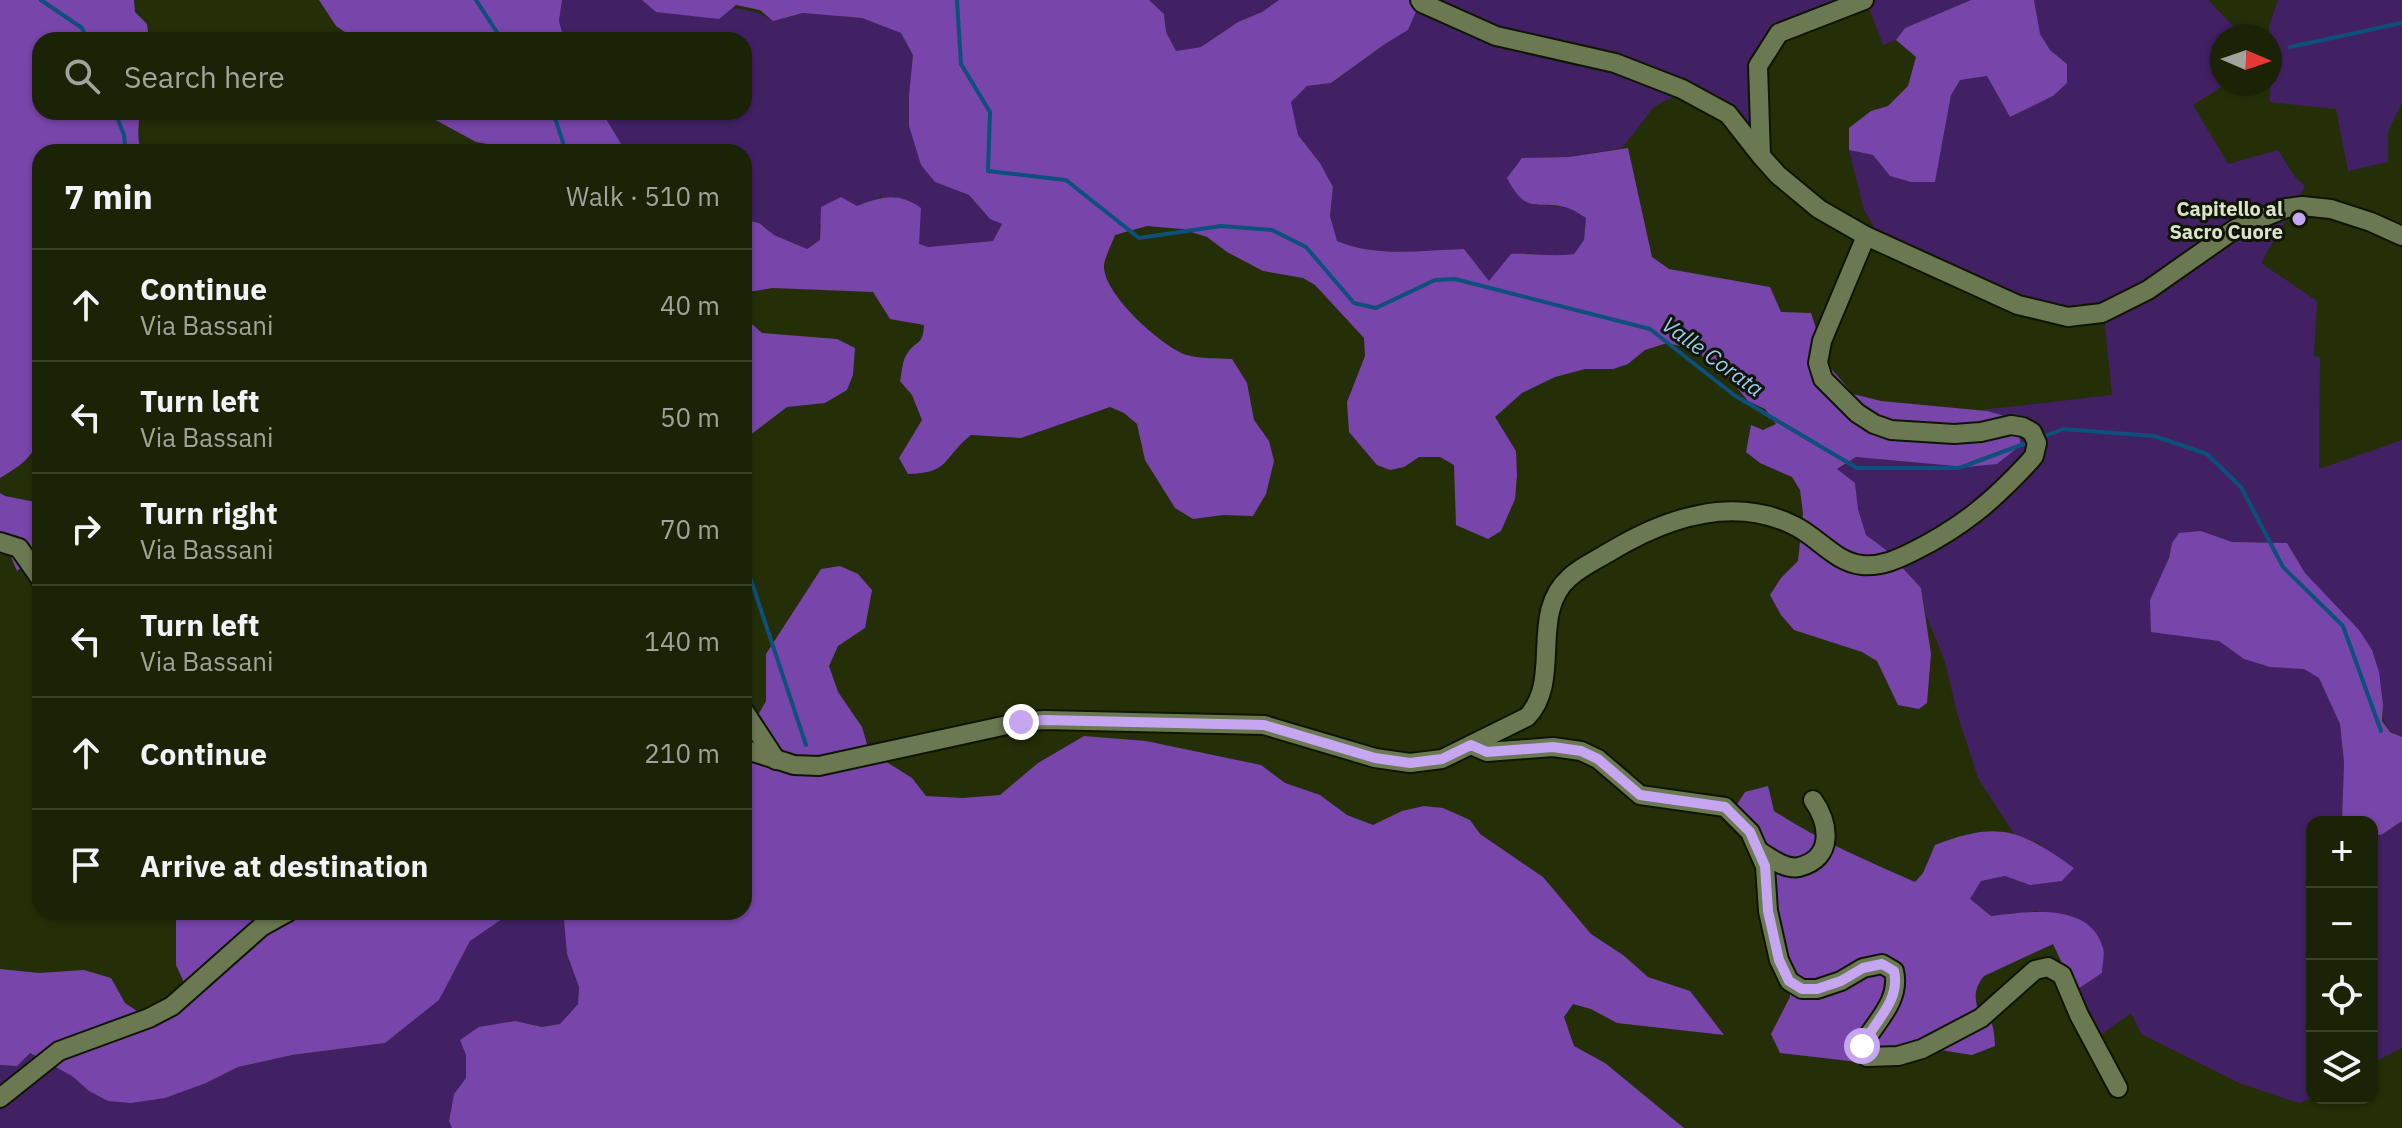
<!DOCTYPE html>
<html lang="en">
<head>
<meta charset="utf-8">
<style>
  :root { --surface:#1b2306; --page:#242b10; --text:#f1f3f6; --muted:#a0a49b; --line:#394028 }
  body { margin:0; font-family:"IBM Plex Sans",sans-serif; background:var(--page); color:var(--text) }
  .controls { position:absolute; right:24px; bottom:24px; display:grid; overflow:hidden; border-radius:16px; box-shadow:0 2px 6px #0004 }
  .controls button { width:72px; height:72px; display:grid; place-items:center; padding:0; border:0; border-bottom:2px solid var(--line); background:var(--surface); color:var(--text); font:40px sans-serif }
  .compass { position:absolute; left:2210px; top:24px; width:72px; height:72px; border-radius:50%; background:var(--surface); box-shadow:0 2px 6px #0004; rotate:92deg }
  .stop { position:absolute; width:24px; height:24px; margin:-18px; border:6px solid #c6a6f0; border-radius:50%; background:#fff }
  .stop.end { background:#c6a6f0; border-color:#fff; box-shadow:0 2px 8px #0008 }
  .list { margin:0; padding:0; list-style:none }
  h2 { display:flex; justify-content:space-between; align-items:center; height:104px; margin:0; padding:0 32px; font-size:34px }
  h2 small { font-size:26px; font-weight:400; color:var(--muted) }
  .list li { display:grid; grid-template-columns:52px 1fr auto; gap:24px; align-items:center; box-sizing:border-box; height:112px; padding:0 32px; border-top:2px solid var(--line) }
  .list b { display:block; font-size:30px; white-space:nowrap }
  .list p { margin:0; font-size:26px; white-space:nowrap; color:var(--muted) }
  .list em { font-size:26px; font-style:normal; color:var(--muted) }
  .icon { flex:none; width:44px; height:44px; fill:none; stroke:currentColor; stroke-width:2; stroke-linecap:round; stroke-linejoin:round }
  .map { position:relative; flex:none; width:2402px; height:1128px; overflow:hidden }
  .search { position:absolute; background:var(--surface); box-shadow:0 2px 6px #0004; left:32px; top:32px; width:720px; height:88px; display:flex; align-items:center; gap:20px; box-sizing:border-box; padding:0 28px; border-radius:24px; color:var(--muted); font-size:30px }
  .panel { position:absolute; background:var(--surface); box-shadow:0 2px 6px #0004; left:32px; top:144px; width:720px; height:776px; border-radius:24px }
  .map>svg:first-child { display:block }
</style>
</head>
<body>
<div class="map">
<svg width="2402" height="1128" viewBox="0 0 2402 1128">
  <rect width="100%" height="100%" fill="#242f08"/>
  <!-- green -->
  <g fill="#422064">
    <path d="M562 0H642L656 12C694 9 743 0 773 21L803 13 862 18 901 32 913 55 909 95 935 182 969 195 990 219 1002 224 993 241 928 247 919 244 881 196 819 225 820 240 807 249 774 235 759 223 744 220V152H626L602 112H744V40H564L559 21Z"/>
    <polygon points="1149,0 1279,0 1262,12 1238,22 1201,47 1176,51 1166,32 1164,14"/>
    <path d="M1421 0H1857L1779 26 1753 57 1756 91 1751 128 1711 105 1692 86 1654 107 1622 148 1569 157H1546L1528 203 1569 208 1586 218 1584 240 1574 254 1551 257 1528 253 1499 270 1489 281 1464 249C1421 250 1378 258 1337 241L1330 216 1333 187 1320 163 1298 135 1291 102 1307 86 1332 83 1385 44 1407 31Z"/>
    <polygon points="1866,0 1971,0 1905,28 1896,40 1883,45"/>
    <path d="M2034 0H2208L2242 35 2222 36V84H2226L2193 105 2228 164 2278 150 2295 177 2305 186 2261 263 2317 301 2314 356 2320 357 2319 469 2402 440V737C2385 730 2382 723 2383 705L2338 610 2305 573 2287 543 2232 542 2201 531 2172 543 2169 558 2150 601 2220 641 2245 659 2270 667 2304 668 2319 678 2340 724 2344 762 2342 819 2345 822H2312V1098L2299 1103 2239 1083 2141 1034 2131 1013 2101 1035 2085 1012 2075 991 2102 973 2037 911 1991 916 1969 899 1981 881 2005 876 2030 885 2041 844 2014 834 1978 778 1957 713 1945 662 1926 615 1921 588 1885 549 1866 535 1858 509 1855 483 1837 470 1856 457 1923 463 2016 419 1981 410 2112 395 2104 316 2025 306 1879 236 1864 210 1849 150 1873 155 1890 176 1935 182 1951 95 1960 80 1987 76 2010 117 2053 96 2067 83V64L2050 50 2039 33Z"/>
    <polygon points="2278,0 2402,0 2402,103 2388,131 2388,162 2348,171 2336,109 2270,102 2269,26"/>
    <polygon points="2402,821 2402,1048 2372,1063 2372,834 2381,835"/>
    <polygon points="512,912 553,912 564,920 567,954 579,987 578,1004 560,1024 542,1027 515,1021 466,1055 466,1078 454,1094 449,1121 452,1128 0,1128 0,1065 16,1066 29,1053 73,1076 89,1091 206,1083 238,1067 292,1055 385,1043 439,1000 470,941"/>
  </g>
  <!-- forest -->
  <g fill="#7845ab">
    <path d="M0 0H134L135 12 147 24 149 40H40V112H140C139 125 135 142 144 152H40V438C29 461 21 465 0 478Z"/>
    <polygon points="319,0 562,0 559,21 564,40 357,40 336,26"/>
    <path d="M642 0H1149L1164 14 1166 32 1176 51 1201 47 1238 22 1262 12 1279 0H1421L1408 30 1385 44 1331 83 1307 86 1291 102 1298 135 1320 163 1333 187 1330 216 1337 241C1378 258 1421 250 1464 249L1489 281 1511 254C1532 253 1552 257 1574 254L1584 240 1586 218C1581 215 1574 210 1568 208 1537 198 1528 218 1507 178L1522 158 1569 157 1628 148 1652 257 1669 269 1770 287 1781 312 1811 313 1828 365 1853 394 1881 401 1987 411 2016 419 2021 445 1997 464 1966 467 1856 457 1837 469 1855 483 1858 509 1866 535 1885 549 1921 588 1931 654 1927 703 1919 709 1898 705 1877 661 1862 652 1794 630 1781 615 1770 595 1781 578 1798 561 1803 513 1800 490 1792 477 1760 463 1746 452 1751 425 1763 430 1776 424 1765 409 1748 401 1725 373 1693 349 1667 343 1645 350 1628 364 1613 369H1585L1555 377 1522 393 1495 417 1516 451 1517 475 1515 499 1501 531 1488 539 1456 525 1454 465 1440 457H1419L1404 467 1390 470 1377 465 1349 432 1347 402 1365 356 1364 338 1315 285 1303 278 1263 271 1227 252 1207 237 1182 229 1147 226 1115 235C1112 244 1105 256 1104 265 1102 293 1162 347 1187 355 1200 359 1218 358 1232 359L1247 383 1254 420 1269 441 1274 461 1266 494 1253 516 1223 515 1193 519 1175 508 1145 460 1137 424 1124 413 1110 407 1021 438 971 435C942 458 951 473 908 474L899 458 922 420 912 395 900 381C902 374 902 360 907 354 915 340 923 347 924 325L890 319 873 292 773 288 748 292 744 296V220L759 223 774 235 807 249 820 240 821 207 841 197 857 206C881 196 899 192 921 208L919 244 928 247 993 241 1002 224 990 219 969 195 935 182 921 165 909 126V95L913 55 901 33 862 18 803 13 773 21 760 10 736 5 719 19 656 12Z"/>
    <polygon points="1971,0 2034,0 2040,34 2050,50 2067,64 2067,83 2053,96 2010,117 1987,76 1960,80 1951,95 1935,182 1911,182 1890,176 1873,155 1849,150 1849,128 1871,111 1888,106 1908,86 1916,57 1896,40 1905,28"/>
    <polygon points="421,112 602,112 626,152 532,152 476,142"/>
    <polygon points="744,317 762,333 837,339 855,348 853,375 847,390 825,403 787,407 749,436 744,436"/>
    <path d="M0 493 5 496 40 503C40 537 43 548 17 571L0 531Z"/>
    <polygon points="2201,531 2232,542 2287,543 2305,573 2359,630 2372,650 2379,672 2383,705 2382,721 2390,732 2402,737 2402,821 2381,835 2372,834 2372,822 2345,822 2342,820 2344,762 2340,724 2319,678 2304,669 2270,667 2244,659 2219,641 2151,632 2150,600 2169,558 2172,543 2179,533"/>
    <polygon points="840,566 858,574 872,590 865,628 838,646 829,666 838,692 862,727 869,751 912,778 926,796 963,798 1000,795 1038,763 1084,736 1146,741 1261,765 1285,783 1320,795 1347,815 1373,825 1402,811 1424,806 1443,808 1470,820 1480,834 1543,877 1591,934 1623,955 1648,977 1690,991 1724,1035 1617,1023 1591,1009 1573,1004 1564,1017 1574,1046 1605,1063 1684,1128 452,1128 449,1121 454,1094 466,1078 466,1055 460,1040 479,1027 515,1021 542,1027 560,1024 578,1004 579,987 567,954 564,920 553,912 744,912 744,726 753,724 766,701 766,654 821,569"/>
    <path d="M1768 786 1774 811C1818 840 1867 861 1915 882L1923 873 1935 845C1999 820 2021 830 2074 868L2062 881 2030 885 2005 876 1981 881 1970 899 1991 916C2027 912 2090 901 2103 948 2105 955 2102 965 2102 973L2075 991 2053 944 1984 976C1976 986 1974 994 1977 1006 1993 1016 1994 1028 1995 1046L1972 1055 1909 1045 1858 1062 1780 1053 1771 1034 1790 997 1789 969 1761 862 1732 812 1745 792Z"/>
    <polygon points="176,912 512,912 470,941 439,1000 385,1043 292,1055 238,1067 206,1083 165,1098 131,1103 108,1101 89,1091 72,1076 30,1053 17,1066 0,1065 0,969 39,973 84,970 111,978 125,1003 143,1015 187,989 176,965"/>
  </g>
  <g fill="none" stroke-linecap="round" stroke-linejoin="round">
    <!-- stream -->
    <g stroke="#0d507c" stroke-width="4">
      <polyline points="41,0 82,28 87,40"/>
      <polyline points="476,0 502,40"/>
      <polyline points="957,0 961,64 990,112 988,171 1066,180 1139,238 1221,226 1272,230 1306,247 1354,303 1376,308 1435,280 1455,279 1650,329 1734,395 1857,468 1959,468 2032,441"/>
      <polyline points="2290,47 2402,23"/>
      <polyline points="115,112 124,135 126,152"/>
      <polyline points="550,112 556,121 566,152"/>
      <polyline points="2040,438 2063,429 2154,436 2207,454 2241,487 2283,567 2343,626 2381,731"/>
      <polyline points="744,559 806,745"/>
    </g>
    <!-- minor casing -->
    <g stroke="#0e1600" stroke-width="22">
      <g id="minor">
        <polyline points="1420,0 1422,3 1496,36 1615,63 1682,89 1728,114 1761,156"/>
        <polyline points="1864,0 1779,33 1758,66 1761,156 1778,175 1819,209 1866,236 2018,305 2068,317 2102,313 2148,290 2235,229 2286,208 2302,206 2331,209 2371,222 2402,236"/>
        <polyline points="0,542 19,548 40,578"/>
        <polyline points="744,711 776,760"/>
        <path d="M1471 745 1487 752 1553 747 1581 751 1598 759 1640 795 1725 807 1750 832 1765 866 1768 911 1779 960 1789 981 1802 989H1817L1841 981 1863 968 1882 964 1894 971C1901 1001 1875 1022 1862 1046L1867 1057 1898 1056 1922 1049 1981 1018 2035 970 2048 967 2062 975 2079 1015 2118 1088"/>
        <path d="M744 749 794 765 819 766 1021 722 1044 720 1264 725 1375 758 1410 763 1442 759 1527 717C1563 680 1528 613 1570 577 1582 566 1598 559 1611 551 1666 518 1734 495 1795 526 1819 538 1835 562 1862 565 1881 567 1898 559 1914 551 1962 527 1993 501 2029 462L2034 456 2037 443 2032 432 2023 427 2011 425 1981 432 1954 434 1891 430 1874 424 1857 413 1823 379 1818 363 1822 341 1866 236"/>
        <path d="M1759 851C1770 858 1786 870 1799 867 1835 858 1829 823 1813 800"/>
        <polyline points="0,1098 59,1051 149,1018 172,1006 261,927 288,912"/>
      </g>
    </g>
    <!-- minor -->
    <use href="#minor" stroke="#6b7952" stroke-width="18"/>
  </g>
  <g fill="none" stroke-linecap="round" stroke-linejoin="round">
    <!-- route -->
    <path stroke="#c6a6f0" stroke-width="10" d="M1021 722 1044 720 1264 725 1375 758 1410 763 1442 759 1471 745 1487 752 1553 747 1581 751 1598 759 1640 795 1725 807 1750 832 1765 866 1768 911 1779 960 1789 981 1802 989H1817L1841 981 1863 968 1882 964 1894 971C1901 1001 1874 1022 1862 1046"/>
  </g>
  <!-- markers -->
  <circle fill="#c6a6f0" stroke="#101506" stroke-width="3" cx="2299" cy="219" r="8"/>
  <g text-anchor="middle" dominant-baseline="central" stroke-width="6" stroke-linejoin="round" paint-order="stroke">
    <!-- poi labels -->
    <g font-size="20" font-weight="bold" fill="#dbe3cd" stroke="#101506" text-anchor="end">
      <text x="2283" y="208">Capitello al<tspan x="2283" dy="23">Sacro Cuore</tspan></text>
    </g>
    <!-- water labels -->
    <g font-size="22" font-style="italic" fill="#9acaf2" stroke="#101506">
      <text transform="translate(1713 356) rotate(36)">Valle Corata</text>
    </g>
  </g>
</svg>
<div class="controls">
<button>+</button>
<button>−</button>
<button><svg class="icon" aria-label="locate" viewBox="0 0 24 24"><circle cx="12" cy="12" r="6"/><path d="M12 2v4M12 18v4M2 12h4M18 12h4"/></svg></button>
<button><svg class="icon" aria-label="layers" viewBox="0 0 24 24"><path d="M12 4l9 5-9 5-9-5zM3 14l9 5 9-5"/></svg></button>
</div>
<svg class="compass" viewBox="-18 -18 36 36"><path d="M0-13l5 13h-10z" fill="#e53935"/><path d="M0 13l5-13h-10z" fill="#a0a49b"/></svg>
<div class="stop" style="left:1862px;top:1046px"></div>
<div class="stop end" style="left:1021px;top:722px"></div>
<div class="search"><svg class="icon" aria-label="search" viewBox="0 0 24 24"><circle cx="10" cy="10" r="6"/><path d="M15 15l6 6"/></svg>Search here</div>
<section class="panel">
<h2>7 min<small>Walk · 510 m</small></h2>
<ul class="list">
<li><svg class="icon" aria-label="ahead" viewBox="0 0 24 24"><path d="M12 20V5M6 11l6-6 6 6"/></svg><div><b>Continue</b><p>Via Bassani</p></div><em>40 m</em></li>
<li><svg class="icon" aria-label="left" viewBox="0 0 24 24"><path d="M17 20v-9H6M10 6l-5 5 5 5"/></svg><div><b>Turn left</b><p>Via Bassani</p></div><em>50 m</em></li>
<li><svg class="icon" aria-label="right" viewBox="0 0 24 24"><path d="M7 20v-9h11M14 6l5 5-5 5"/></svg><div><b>Turn right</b><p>Via Bassani</p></div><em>70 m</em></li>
<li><svg class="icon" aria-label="left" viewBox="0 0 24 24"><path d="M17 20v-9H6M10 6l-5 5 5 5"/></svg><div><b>Turn left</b><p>Via Bassani</p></div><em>140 m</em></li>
<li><svg class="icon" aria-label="ahead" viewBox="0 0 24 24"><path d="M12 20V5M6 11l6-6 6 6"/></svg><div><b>Continue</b></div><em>210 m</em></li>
<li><svg class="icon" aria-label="arrive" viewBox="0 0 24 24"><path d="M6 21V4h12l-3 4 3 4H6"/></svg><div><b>Arrive at destination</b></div></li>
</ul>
</section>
</div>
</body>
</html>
